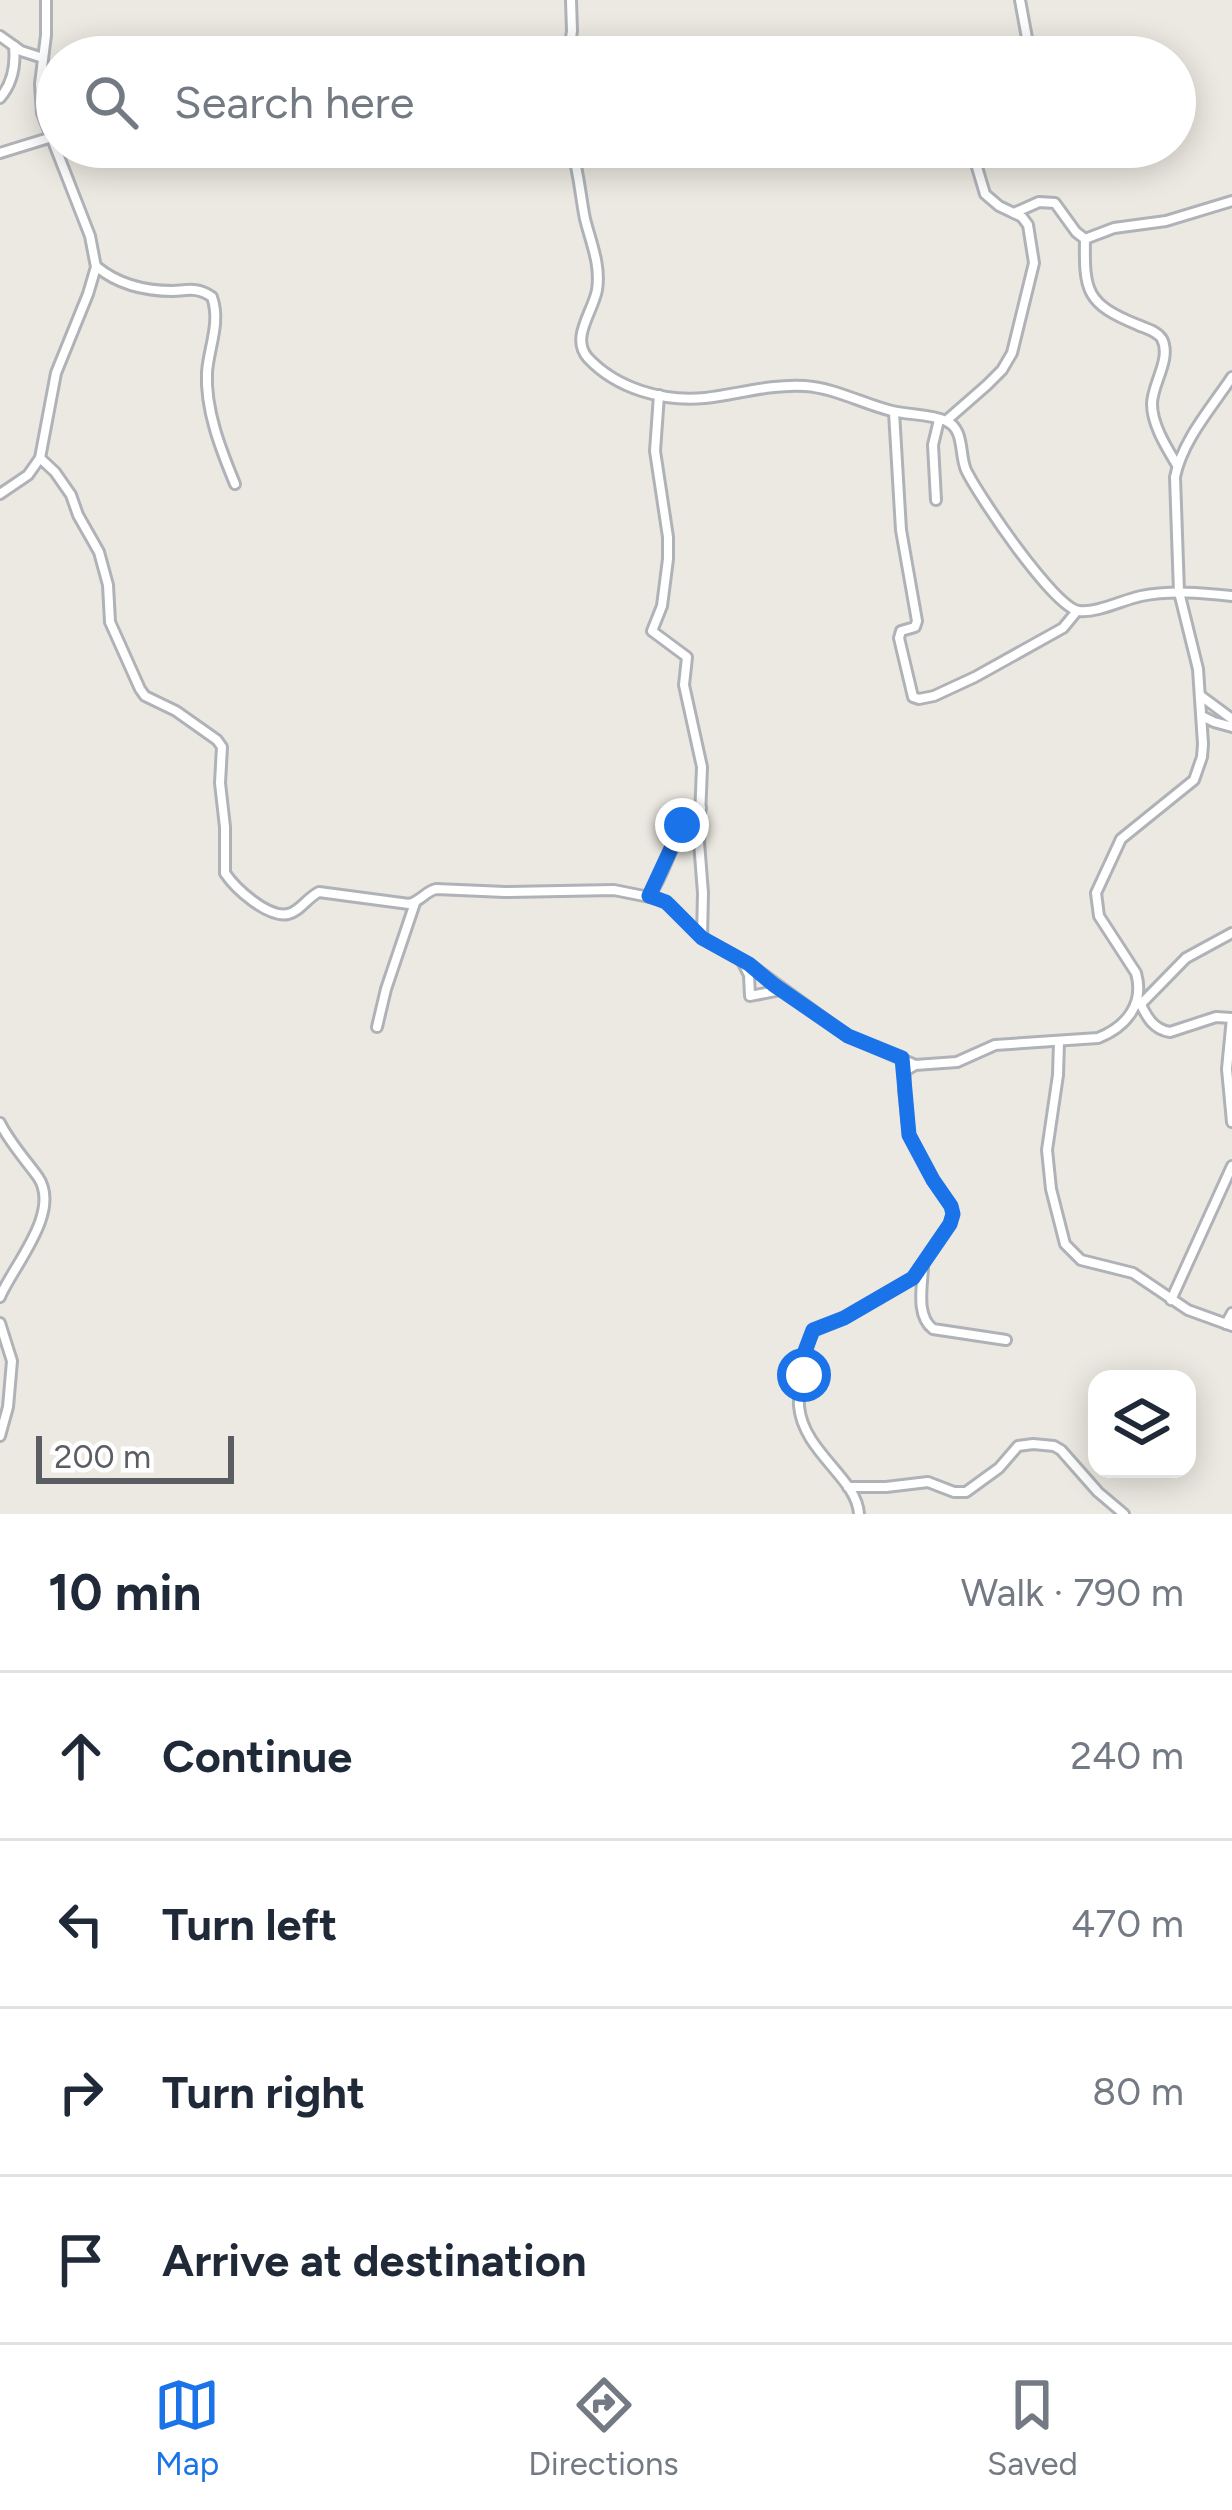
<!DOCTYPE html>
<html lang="en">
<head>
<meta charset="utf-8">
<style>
  :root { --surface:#fff; --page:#f6f6f7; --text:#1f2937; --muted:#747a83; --line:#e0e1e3; --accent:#1a73e8 }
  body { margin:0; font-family:Figtree,sans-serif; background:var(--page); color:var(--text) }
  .controls { position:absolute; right:36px; bottom:36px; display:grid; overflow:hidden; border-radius:24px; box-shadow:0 6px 30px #0003 }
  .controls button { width:108px; height:108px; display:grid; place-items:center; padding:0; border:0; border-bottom:3px solid var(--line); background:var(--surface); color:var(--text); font:60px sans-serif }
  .scale { position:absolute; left:36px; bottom:30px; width:198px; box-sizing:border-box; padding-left:12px; border:6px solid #5a5e62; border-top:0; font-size:33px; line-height:42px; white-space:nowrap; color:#5a5e62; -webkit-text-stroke:9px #fff; paint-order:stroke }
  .stop { position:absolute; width:36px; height:36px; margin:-27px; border:9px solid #1a73e8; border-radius:50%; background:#fff }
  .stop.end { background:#1a73e8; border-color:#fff; box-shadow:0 3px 12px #0008 }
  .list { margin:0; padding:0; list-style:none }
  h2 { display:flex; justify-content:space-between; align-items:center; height:156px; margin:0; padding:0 48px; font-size:51px }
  h2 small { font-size:39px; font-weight:400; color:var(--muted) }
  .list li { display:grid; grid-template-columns:78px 1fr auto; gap:36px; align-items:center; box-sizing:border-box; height:168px; padding:0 48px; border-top:3px solid var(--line) }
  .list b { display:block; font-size:45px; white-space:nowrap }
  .list em { font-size:39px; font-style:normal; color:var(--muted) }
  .icon { flex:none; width:66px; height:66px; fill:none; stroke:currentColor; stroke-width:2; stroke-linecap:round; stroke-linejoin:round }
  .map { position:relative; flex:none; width:1232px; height:1514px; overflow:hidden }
  .search { position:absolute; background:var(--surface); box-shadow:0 6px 30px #0003; left:36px; right:36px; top:36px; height:132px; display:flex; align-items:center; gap:30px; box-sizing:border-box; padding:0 42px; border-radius:66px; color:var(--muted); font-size:45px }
  .sheet { height:828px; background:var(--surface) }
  nav { display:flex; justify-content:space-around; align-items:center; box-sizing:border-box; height:168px; border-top:3px solid var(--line); background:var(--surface); font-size:33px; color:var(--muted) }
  nav a { display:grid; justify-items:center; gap:6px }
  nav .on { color:var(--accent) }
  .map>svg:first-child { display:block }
</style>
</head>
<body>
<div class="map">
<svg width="1232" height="1514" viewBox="0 0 1232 1514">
  <rect width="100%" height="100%" fill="#ece9e2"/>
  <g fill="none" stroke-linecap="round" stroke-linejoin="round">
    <!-- minor casing -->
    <g stroke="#afb3b7" stroke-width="14">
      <g id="minor">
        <polyline points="1020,0 1027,38 1022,57"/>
        <polyline points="0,36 21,51 43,58"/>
        <polyline points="569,54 589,57"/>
        <polyline points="568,57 572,31 571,0"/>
        <polyline points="765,57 802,52 828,54"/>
        <path d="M0 98C13 83 16 66 14 46"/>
        <path d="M571 147C579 171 580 194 585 219 591 243 601 265 597 290 593 312 570 338 588 358 617 389 664 402 705 398 739 394 770 384 805 386 835 388 863 404 892 411 909 415 931 414 946 421 965 429 959 454 966 470 978 495 1054 608 1079 611 1098 613 1122 600 1141 596 1171 590 1202 593 1232 596"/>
        <polyline points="0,153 52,137"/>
        <polyline points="1014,213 1039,202 1055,203 1076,232 1085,239 1114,228 1166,221 1232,201"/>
        <path d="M1085 239C1084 291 1086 304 1138 325 1147 329 1157 331 1162 339 1172 359 1152 384 1152 404 1152 425 1167 448 1177 465"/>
        <path d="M97 267C119 285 145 291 173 291 189 290 198 287 212 297 221 322 209 347 207 372 205 410 221 450 235 484"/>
        <polyline points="659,395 655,451 668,537 668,559 662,606 652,631 687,657 684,685 702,767 699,842 703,893 702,938"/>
        <polyline points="894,412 901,530 917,621 915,627 901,631 899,638 913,697 919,699 934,696 975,677 1063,628 1077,611"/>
        <polyline points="947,420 987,385 1002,370 1012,353 1034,263 1028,225 1022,217 999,206 985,194 971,147"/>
        <path d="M40 458 55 472 71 495 78 515 99 552 108 585 110 622 140 689 145 696 176 711 217 740 222 747 220 783 225 827V873C235 888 267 918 288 914 299 912 308 897 319 892L409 904C421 901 426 891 436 889L505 892 614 890 659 899 671 906 702 938 749 964 848 1036 913 1064"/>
        <polyline points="0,494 28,475 40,458 56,373 88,294 96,267 90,236 42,113 40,84 46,35 46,0"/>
        <polyline points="936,500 933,445 939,420"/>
        <polyline points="1201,696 1232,719"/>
        <polyline points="1202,716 1214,722 1232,727"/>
        <path d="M649 896C672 863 668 837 701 808"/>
        <polyline points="742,961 749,975 750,996 781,990"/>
        <path d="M1139 1001C1146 1015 1152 1029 1170 1032L1216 1017 1232 1018"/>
        <polyline points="1141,1004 1186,958 1232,933"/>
        <polyline points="1232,1018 1227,1069 1232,1122"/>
        <polyline points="377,1027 386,989 415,903"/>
        <polyline points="1059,1042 1058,1075 1047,1150 1051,1189 1065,1244 1081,1260 1133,1273 1188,1310 1232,1326"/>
        <path d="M0 1123C10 1143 25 1159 38 1177 62 1212 13 1266 0 1297"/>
        <path d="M923 1268C922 1288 916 1316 933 1329L1006 1340"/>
        <polyline points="1171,1300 1232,1166"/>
        <polyline points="0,1323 12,1361 8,1407 0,1436"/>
        <polyline points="1226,1324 1232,1313"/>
        <polyline points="848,1487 886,1487 928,1482 954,1492 966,1492 999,1468 1018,1446 1033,1444 1054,1446 1061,1450 1098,1492 1124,1514"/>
        <path d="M859 1514C857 1478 803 1452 799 1406 798 1396 802 1387 804 1377 807 1360 805 1347 813 1331L844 1318 913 1278 950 1224 953 1214 951 1206 933 1180 909 1135 904 1090 905 1071 915 1065 957 1062 995 1045 1098 1038C1126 1027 1145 1004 1136 973L1099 916 1096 893 1121 839 1194 780 1202 757 1203 744 1198 669 1179 592 1175 477C1182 441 1212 407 1232 377"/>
      </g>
    </g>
    <!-- minor -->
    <use href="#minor" stroke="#fff" stroke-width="8"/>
  </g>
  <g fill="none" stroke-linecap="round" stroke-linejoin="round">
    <!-- route -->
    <polyline stroke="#1a73e8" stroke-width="15" points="682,825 649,896 666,902 702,938 749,964 774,985 848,1036 902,1058 909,1135 933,1180 951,1206 953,1214 950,1224 913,1278 844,1318 813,1330 805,1351 804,1375"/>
  </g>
</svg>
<div class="controls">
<button><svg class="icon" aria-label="layers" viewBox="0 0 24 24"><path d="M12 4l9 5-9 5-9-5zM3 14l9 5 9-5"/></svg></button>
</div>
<div class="scale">200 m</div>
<div class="stop" style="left:804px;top:1375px"></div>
<div class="stop end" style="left:682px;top:825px"></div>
<div class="search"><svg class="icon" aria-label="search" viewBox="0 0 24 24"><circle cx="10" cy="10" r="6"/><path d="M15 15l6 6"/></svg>Search here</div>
</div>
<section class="sheet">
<h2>10 min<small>Walk · 790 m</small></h2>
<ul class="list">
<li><svg class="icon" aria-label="ahead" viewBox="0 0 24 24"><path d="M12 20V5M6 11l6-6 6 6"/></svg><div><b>Continue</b></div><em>240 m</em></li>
<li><svg class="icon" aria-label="left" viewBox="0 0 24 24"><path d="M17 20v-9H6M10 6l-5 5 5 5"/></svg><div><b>Turn left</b></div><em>470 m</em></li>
<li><svg class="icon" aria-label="right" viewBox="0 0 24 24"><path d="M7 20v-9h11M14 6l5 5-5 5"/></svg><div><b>Turn right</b></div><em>80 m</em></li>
<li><svg class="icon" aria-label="arrive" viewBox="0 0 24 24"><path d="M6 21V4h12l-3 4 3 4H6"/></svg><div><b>Arrive at destination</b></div></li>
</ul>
</section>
<nav>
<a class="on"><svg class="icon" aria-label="map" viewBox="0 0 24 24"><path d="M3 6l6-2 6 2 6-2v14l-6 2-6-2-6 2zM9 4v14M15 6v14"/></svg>Map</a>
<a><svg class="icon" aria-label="directions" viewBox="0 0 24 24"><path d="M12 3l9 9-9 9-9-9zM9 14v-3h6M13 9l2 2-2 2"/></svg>Directions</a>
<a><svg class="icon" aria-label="saved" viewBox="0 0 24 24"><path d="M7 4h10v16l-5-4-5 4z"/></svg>Saved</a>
</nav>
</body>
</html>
